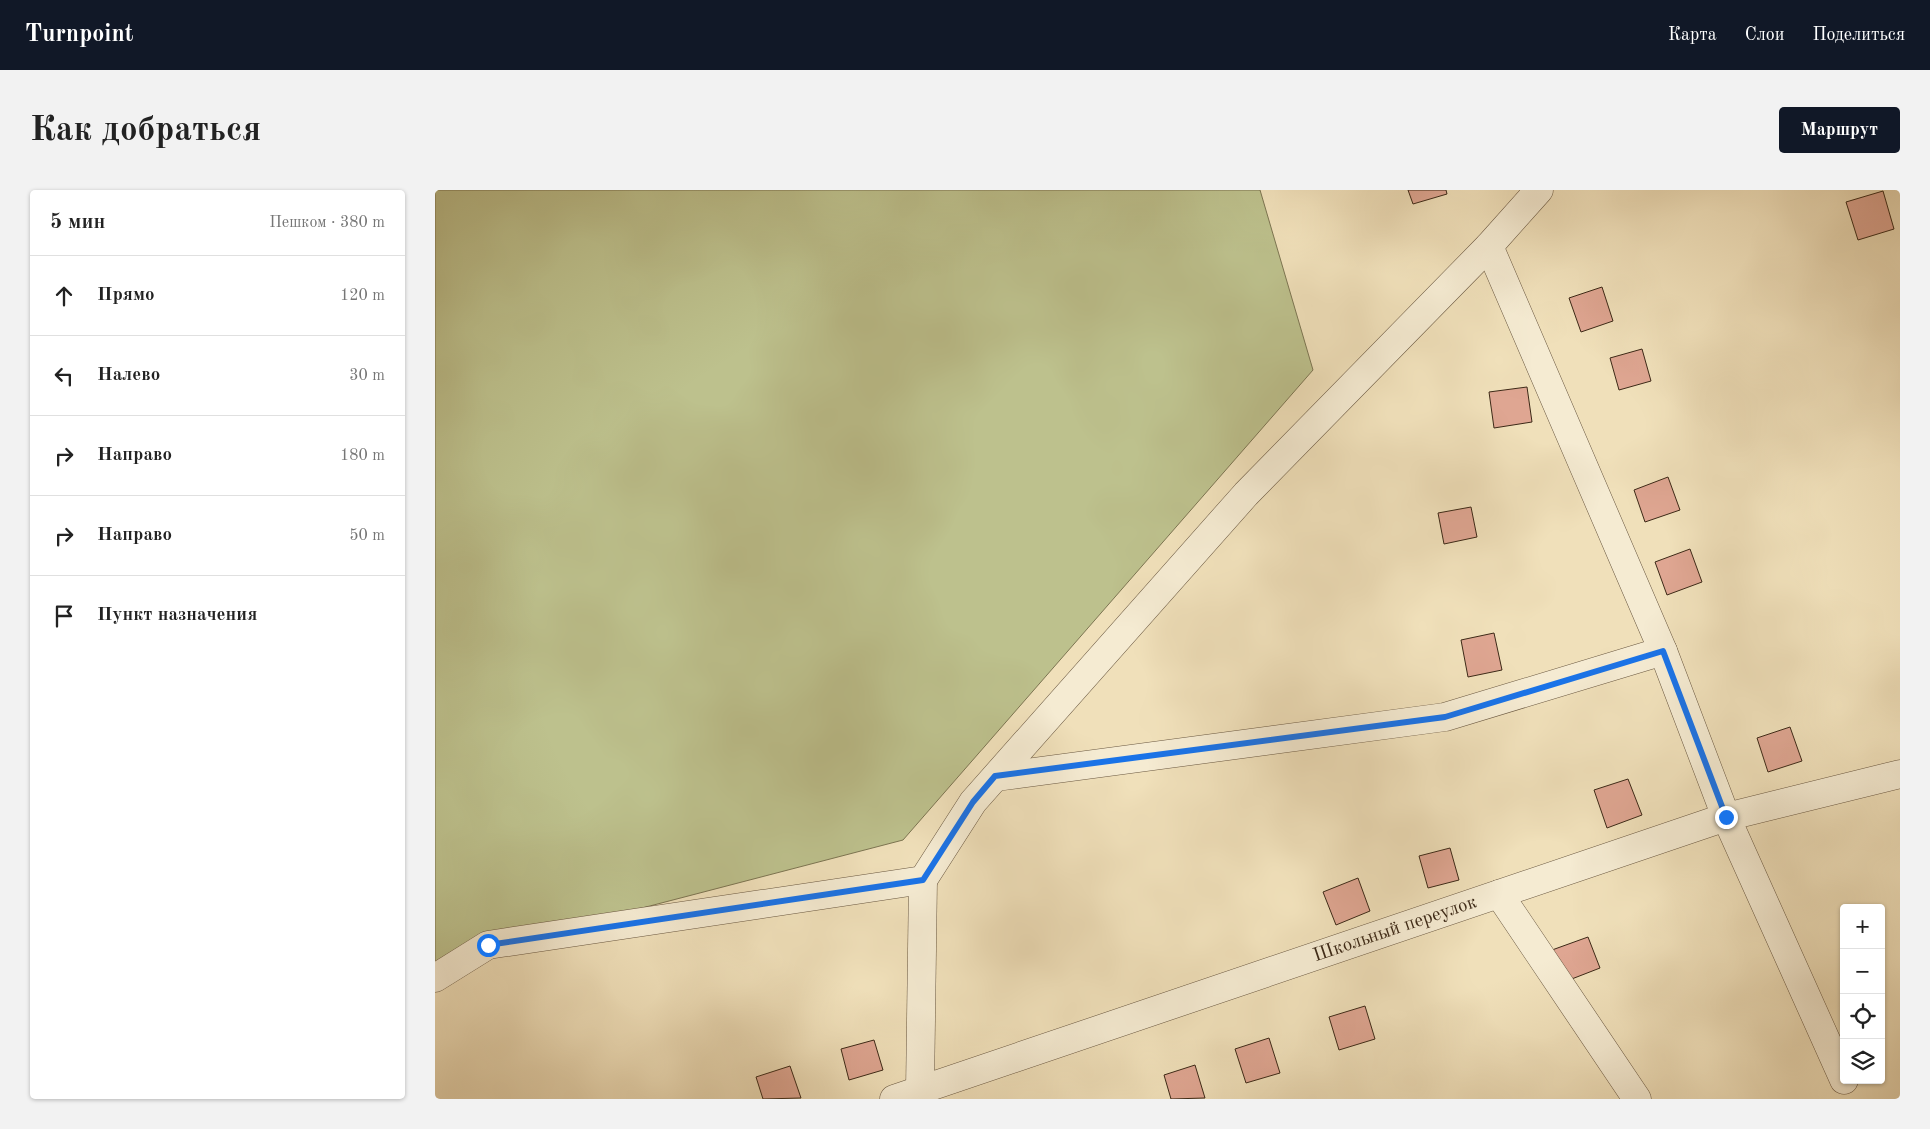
<!DOCTYPE html>
<html lang="ru">
<head>
<meta charset="utf-8">
<style>
  :root { --surface:#fff; --page:#f2f2f2; --text:#222; --muted:#767676; --line:#e0e0e0; --accent:#111827 }
  body { margin:0; font-family:"Old Standard TT",serif; background:var(--page); color:var(--text) }
  .controls { position:absolute; right:15px; bottom:15px; display:grid; overflow:hidden; border-radius:5px; box-shadow:0 1px 4px #0004 }
  .controls button { width:45px; height:45px; display:grid; place-items:center; padding:0; border:0; border-bottom:1px solid var(--line); background:var(--surface); color:var(--text); font:25px sans-serif }
  .stop { position:absolute; width:15px; height:15px; margin:-11px; border:4px solid #1a73e8; border-radius:50%; background:#fff }
  .stop.end { background:#1a73e8; border-color:#fff; box-shadow:0 1px 5px #0008 }
  .list { margin:0; padding:0; list-style:none }
  h2 { display:flex; justify-content:space-between; align-items:center; height:65px; margin:0; padding:0 20px; font-size:21px }
  h2 small { font-size:16px; font-weight:400; color:var(--muted) }
  .list li { display:grid; grid-template-columns:32px 1fr auto; gap:15px; align-items:center; box-sizing:border-box; height:80px; padding:0 20px; border-top:1px solid var(--line) }
  .list b { display:block; font-size:19px; white-space:nowrap }
  .list em { font-size:16px; font-style:normal; color:var(--muted) }
  .icon { flex:none; width:28px; height:28px; fill:none; stroke:currentColor; stroke-width:2; stroke-linecap:round; stroke-linejoin:round }
  .map { position:relative; flex:none; width:1465px; height:909px; overflow:hidden; border-radius:5px }
  header { display:flex; align-items:center; gap:30px; box-sizing:border-box; height:70px; padding:0 25px; background:var(--accent); color:#fff }
  header strong { font-size:24px }
  nav { display:flex; gap:28px; margin-inline-start:auto; font-size:18px }
  .intro { display:flex; align-items:center; justify-content:space-between; box-sizing:border-box; height:120px; padding:0 30px }
  h1 { margin:0; font-size:35px }
  .button { padding:12px 22px; border-radius:5px; background:var(--accent); color:#fff; font-size:18px; font-weight:700 }
  main { display:flex; gap:30px; padding:0 30px }
  aside { flex:1; background:var(--surface); border-radius:5px; box-shadow:0 1px 4px #0004 }
  .map>svg:first-child { display:block }
</style>
</head>
<body>
<header>
<strong>Turnpoint</strong>
<nav><a>Карта</a><a>Слои</a><a>Поделиться</a></nav>
</header>
<div class="intro"><h1>Как добраться</h1><a class="button">Маршрут</a></div>
<main>
<aside>
<h2>5 мин<small>Пешком · 380 m</small></h2>
<ul class="list">
<li><svg class="icon" aria-label="ahead" viewBox="0 0 24 24"><path d="M12 20V5M6 11l6-6 6 6"/></svg><div><b>Прямо</b></div><em>120 m</em></li>
<li><svg class="icon" aria-label="left" viewBox="0 0 24 24"><path d="M17 20v-9H6M10 6l-5 5 5 5"/></svg><div><b>Налево</b></div><em>30 m</em></li>
<li><svg class="icon" aria-label="right" viewBox="0 0 24 24"><path d="M7 20v-9h11M14 6l5 5-5 5"/></svg><div><b>Направо</b></div><em>180 m</em></li>
<li><svg class="icon" aria-label="right" viewBox="0 0 24 24"><path d="M7 20v-9h11M14 6l5 5-5 5"/></svg><div><b>Направо</b></div><em>50 m</em></li>
<li><svg class="icon" aria-label="arrive" viewBox="0 0 24 24"><path d="M6 21V4h12l-3 4 3 4H6"/></svg><div><b>Пункт назначения</b></div></li>
</ul>
</aside>
<div class="map">
<svg width="1465" height="909" viewBox="0 0 1465 909">
  <rect width="100%" height="100%" fill="#f0e0ba"/>
  <filter id="stains"><feTurbulence type="fractalNoise" baseFrequency=".004" numOctaves="4"/><feColorMatrix values="0 0 0 0 .2 0 0 0 0 .09 0 0 0 0 .02 0 0 0 .5 -.17"/></filter>
  <radialGradient id="worn" r=".72"><stop offset=".6" stop-color="#630" stop-opacity="0"/><stop offset="1" stop-color="#630" stop-opacity=".3"/></radialGradient>
  <!-- green -->
  <polygon fill="#bdc18d" stroke="#7c7552" points="0,0 825,0 878,180 468,650 0,772"/>
  <!-- building -->
  <g fill="#dfa692" stroke="#3c2917">
    <polygon points="973,0 1011,0 1012,4 978,14"/>
    <polygon points="1448,1 1459,39 1423,50 1411,12"/>
    <polygon points="1167,97 1178,131 1146,142 1134,108"/>
    <polygon points="1207,159 1216,191 1184,200 1175,168"/>
    <polygon points="1092,197 1097,232 1059,238 1054,202"/>
    <polygon points="1233,287 1245,320 1210,332 1199,300"/>
    <polygon points="1036,317 1042,347 1009,354 1003,323"/>
    <polygon points="1255,359 1267,392 1232,405 1220,372"/>
    <polygon points="1059,443 1067,480 1033,487 1026,450"/>
    <polygon points="1355,537 1367,571 1333,582 1322,548"/>
    <polygon points="1193,589 1207,625 1172,638 1159,600"/>
    <polygon points="1015,658 1024,690 993,698 984,666"/>
    <polygon points="923,688 935,721 901,735 888,702"/>
    <polygon points="1153,747 1165,778 1129,792 1117,760"/>
    <polygon points="930,816 940,849 904,860 894,827"/>
    <polygon points="834,848 845,883 811,893 800,859"/>
    <polygon points="439,850 448,880 414,890 406,859"/>
    <polygon points="760,875 770,908 736,909 729,885"/>
    <polygon points="355,876 366,908 328,909 321,887"/>
  </g>
  <g fill="none" stroke-linecap="round" stroke-linejoin="round">
    <!-- minor casing -->
    <g stroke="#695740" stroke-width="29">
      <g id="minor">
        <polyline points="1054,56 1228,461 1291,627 1409,890"/>
        <polyline points="561,587 1010,527 1228,461"/>
        <polyline points="1064,704 1202,909"/>
        <polyline points="0,788 53,755 488,690 538,612 811,304 1054,56 1104,0"/>
        <polyline points="485,900 488,690"/>
        <path id="s1" d="M459 909 1291 627 1465 584"/>
      </g>
    </g>
    <!-- minor -->
    <use href="#minor" stroke="#f5ebd2" stroke-width="28"/>
  </g>
  <g fill="none" stroke-linecap="round" stroke-linejoin="round">
    <!-- route -->
    <polyline stroke="#1a73e8" stroke-width="6" points="53,755 488,690 538,612 560,586 1010,527 1228,461 1291,627"/>
  </g>
  <g text-anchor="middle" dominant-baseline="central" stroke-width="4" stroke-linejoin="round" paint-order="stroke">
    <!-- street labels -->
    <g font-size="19" fill="#3c2917" stroke="#f5ebd2">
      <text stroke="none"><textPath href="#s1" startOffset="529">Школьный переулок</textPath></text>
    </g>
  </g>
  <rect width="100%" height="100%" filter="url(#stains)"/>
  <rect width="100%" height="100%" fill="url(#worn)"/>
</svg>
<div class="controls">
<button>+</button>
<button>−</button>
<button><svg class="icon" aria-label="locate" viewBox="0 0 24 24"><circle cx="12" cy="12" r="6"/><path d="M12 2v4M12 18v4M2 12h4M18 12h4"/></svg></button>
<button><svg class="icon" aria-label="layers" viewBox="0 0 24 24"><path d="M12 4l9 5-9 5-9-5zM3 14l9 5 9-5"/></svg></button>
</div>
<div class="stop" style="left:53px;top:755px"></div>
<div class="stop end" style="left:1291px;top:627px"></div>
</div>
</main>
</body>
</html>
